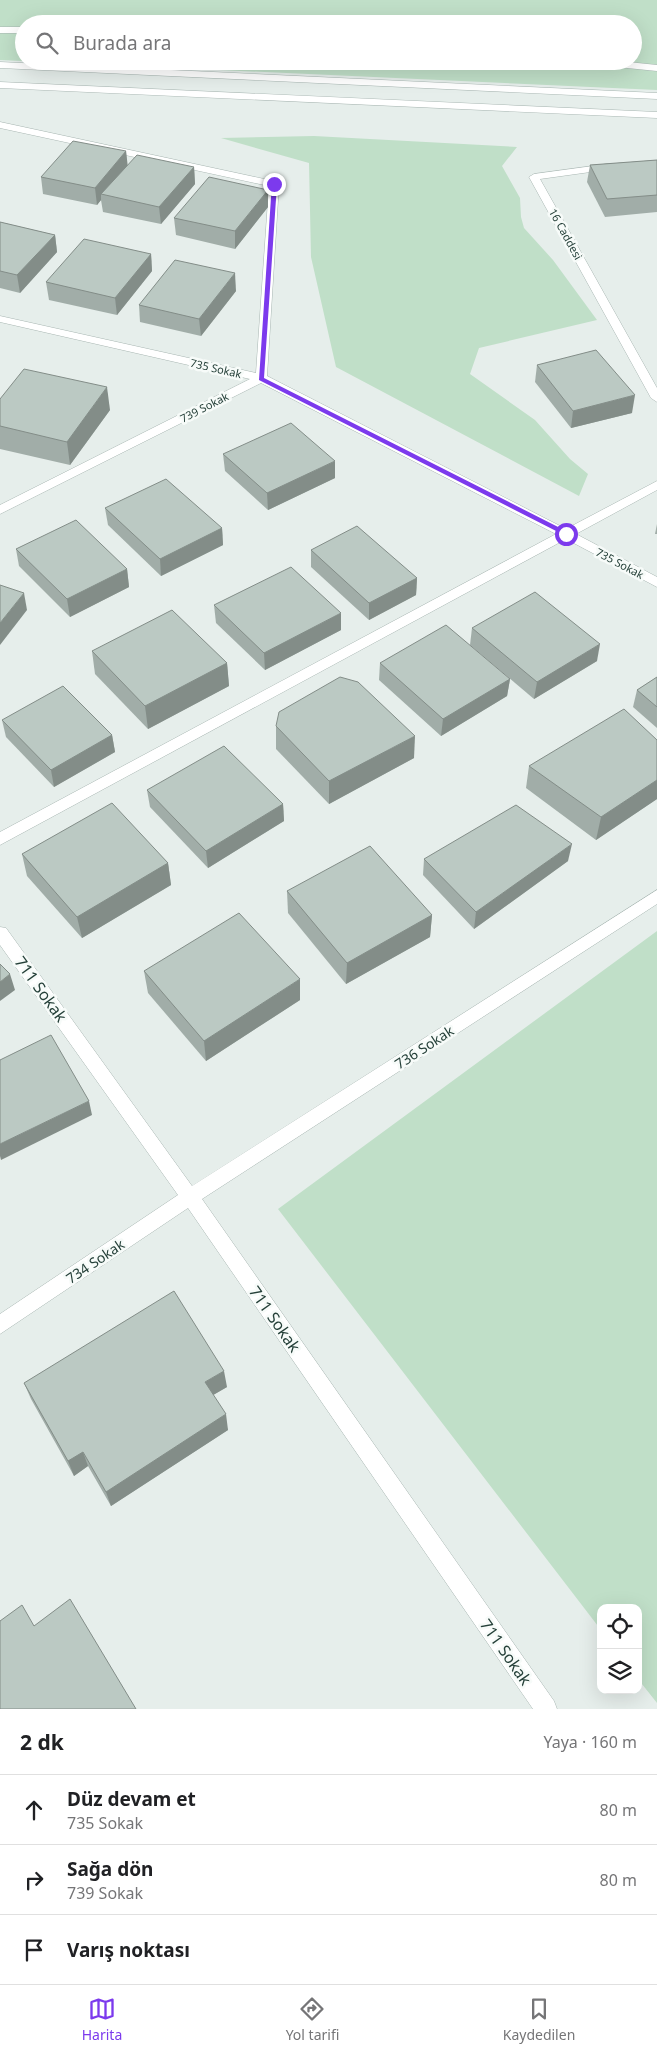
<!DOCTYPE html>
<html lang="tr">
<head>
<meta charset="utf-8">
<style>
  :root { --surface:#fff; --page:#f6f6f6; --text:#202124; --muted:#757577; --line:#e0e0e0; --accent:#7c3aed }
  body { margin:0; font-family:"Noto Sans",sans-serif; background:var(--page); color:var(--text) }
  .controls { position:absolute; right:15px; bottom:15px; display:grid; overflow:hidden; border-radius:10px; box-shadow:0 5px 20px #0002 }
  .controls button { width:45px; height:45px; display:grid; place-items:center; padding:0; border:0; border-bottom:1px solid var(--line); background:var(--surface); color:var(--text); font:25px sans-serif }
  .stop { position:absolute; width:15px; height:15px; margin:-11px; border:4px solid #7c3aed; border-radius:50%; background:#fff }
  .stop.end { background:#7c3aed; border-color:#fff; box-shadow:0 1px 5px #0008 }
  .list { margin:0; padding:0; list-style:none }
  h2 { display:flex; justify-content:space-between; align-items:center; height:65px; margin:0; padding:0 20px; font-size:21px }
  h2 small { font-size:16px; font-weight:400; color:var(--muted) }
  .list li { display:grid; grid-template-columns:32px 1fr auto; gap:15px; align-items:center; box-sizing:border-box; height:70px; padding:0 20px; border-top:1px solid var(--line) }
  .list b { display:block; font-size:19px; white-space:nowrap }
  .list p { margin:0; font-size:16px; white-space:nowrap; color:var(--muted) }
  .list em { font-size:16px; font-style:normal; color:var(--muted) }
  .icon { flex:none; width:28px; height:28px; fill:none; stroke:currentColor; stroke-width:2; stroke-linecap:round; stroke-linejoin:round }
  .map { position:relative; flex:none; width:657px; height:1709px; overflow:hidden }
  .search { position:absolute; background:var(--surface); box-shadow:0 5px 20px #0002; left:15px; right:15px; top:15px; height:55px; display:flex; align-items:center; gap:12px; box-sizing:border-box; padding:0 18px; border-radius:28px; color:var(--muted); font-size:19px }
  .sheet { height:275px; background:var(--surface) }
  nav { display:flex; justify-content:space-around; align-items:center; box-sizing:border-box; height:70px; border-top:1px solid var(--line); background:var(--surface); font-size:14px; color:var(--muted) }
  nav a { display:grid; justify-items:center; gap:2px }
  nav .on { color:var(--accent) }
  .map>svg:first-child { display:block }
</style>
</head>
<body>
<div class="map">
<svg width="657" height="1709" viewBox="0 0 657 1709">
  <rect width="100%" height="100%" fill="#e6eeeb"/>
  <!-- green -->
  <g fill="#c0dfc8" fill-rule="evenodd">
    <path d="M0 0H657V90L0 60ZM24 24H633V61H24Z"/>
    <polygon points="314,136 517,147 502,166 520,198 521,217 524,228 553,260 597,320 479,348 470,374 535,420 570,459 588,474 579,496 336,367 311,257 309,163 221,138"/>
    <polygon points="657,931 657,1703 638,1679 638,1608 601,1608 601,1630 278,1209"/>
  </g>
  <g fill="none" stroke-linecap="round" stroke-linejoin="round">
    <!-- lane casing -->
    <g stroke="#a8b6b2" stroke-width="1">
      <g id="lane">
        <rect x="0" y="27" width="24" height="6"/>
        <polygon points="584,61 618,61 657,65 657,71 588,64"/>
      </g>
    </g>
    <!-- street casing -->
    <g stroke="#a8b6b2" stroke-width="1">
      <g id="street">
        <polygon points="0,62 657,93 657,99 0,68"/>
        <polygon points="0,82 657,112 657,118 0,88"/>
        <polygon points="0,122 278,182 279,184 267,376 566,529 657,481 657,490 576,534 657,577 657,587 566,539 0,845 0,832 556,534 261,383 0,514 0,505 250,379 0,322 0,316 256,373 269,186 0,128"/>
        <polygon points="608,164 612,165 612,169 540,179 657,388 657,402 651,398 529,177 534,174"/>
        <polygon points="657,890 657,904 202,1199 554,1701 557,1709 533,1709 188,1208 0,1334 0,1314 178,1195 0,945 0,927 6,928 192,1186"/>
      </g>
    </g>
    <!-- lane -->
    <use href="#lane" fill="#fff" fill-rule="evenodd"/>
    <!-- street -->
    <use href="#street" fill="#fff" fill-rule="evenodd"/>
  </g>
  <!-- wall -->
  <g fill="#a1ada8">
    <polygon points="126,151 127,165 194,167 195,184 161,224 103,212 101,200 97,205 43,194 41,177"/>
    <polygon points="657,160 657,212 605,217 587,182 590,165"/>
    <polygon points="268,190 268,207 235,249 176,235 174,218"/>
    <polygon points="0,222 55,235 57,252 20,293 0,288"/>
    <polygon points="151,254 152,271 117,315 49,300 46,282"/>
    <polygon points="236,291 201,336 140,322 139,305"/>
    <polygon points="537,365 632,413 571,428 535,382"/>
    <polygon points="0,399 110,410 70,465 0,449"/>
    <polygon points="223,454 335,478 268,510 225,471"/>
    <polygon points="105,508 222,528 223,545 161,576 108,525"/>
    <polygon points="657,524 657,534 655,534"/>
    <polygon points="16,549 127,569 129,587 70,617 19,566"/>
    <polygon points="311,550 417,578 416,595 369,620 311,567"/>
    <polygon points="214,605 341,630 265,670 216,623"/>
    <polygon points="472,628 597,661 534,699 470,645"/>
    <polygon points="92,651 227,663 229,686 148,729 95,674"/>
    <polygon points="380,663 510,679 507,696 441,736 379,680"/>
    <polygon points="657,677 657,728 633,707 637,690"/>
    <polygon points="2,720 112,735 115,752 54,787 6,737"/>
    <polygon points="276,726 414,758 329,804 276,749"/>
    <polygon points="657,740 657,799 596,840 526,788 529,766"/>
    <polygon points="147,790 283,804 284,821 208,868 150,807"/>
    <polygon points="22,854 168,863 171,885 82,938 27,876"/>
    <polygon points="424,859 568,861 474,929 423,875"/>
    <polygon points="287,891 432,915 430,937 346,984 288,913"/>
    <polygon points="144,971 300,1000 206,1061 148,993"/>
    <polygon points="24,1383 227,1387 213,1395 228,1430 111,1506 88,1466 74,1476 31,1399"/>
  </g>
  <!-- shaded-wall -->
  <g fill="#838d88">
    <polygon points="126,151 128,168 101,194 101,200 97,205 95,188"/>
    <polygon points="194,167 195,184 161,224 159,207"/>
    <polygon points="268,190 268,207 235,249 235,231"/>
    <polygon points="55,235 57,252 20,293 17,275"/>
    <polygon points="151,254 152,271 117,315 115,298"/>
    <polygon points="235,273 236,291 201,336 199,319"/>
    <polygon points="107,387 110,410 70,465 67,442"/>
    <polygon points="635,395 632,413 571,428 573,411"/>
    <polygon points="335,461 335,478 268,510 267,493"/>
    <polygon points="222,528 223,545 161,576 160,559"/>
    <polygon points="127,569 129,587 70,617 67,599"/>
    <polygon points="417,578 416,595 369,620 369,603"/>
    <polygon points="24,593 27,610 0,645 0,623"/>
    <polygon points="341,613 341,630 265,670 264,653"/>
    <polygon points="600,644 597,661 534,699 537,682"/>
    <polygon points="227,663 229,686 148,729 145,706"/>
    <polygon points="510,679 507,696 441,736 443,719"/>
    <polygon points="112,735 115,752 54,787 51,770"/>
    <polygon points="415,736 414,758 329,804 329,781"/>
    <polygon points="657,780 657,799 596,840 601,817"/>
    <polygon points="283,804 284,821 208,868 206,851"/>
    <polygon points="572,844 568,861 474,929 476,912"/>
    <polygon points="168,863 171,885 82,938 77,917"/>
    <polygon points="432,915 430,937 346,984 347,963"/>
    <polygon points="10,974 15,990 0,1001 0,982"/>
    <polygon points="300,979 300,1000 206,1061 204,1041"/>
    <polygon points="89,1101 92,1115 1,1160 0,1156 0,1144"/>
    <polygon points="224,1371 227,1387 208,1398 205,1382"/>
    <polygon points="226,1414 228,1430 111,1506 106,1492"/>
    <polygon points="83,1452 88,1466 74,1476 68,1461"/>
  </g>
  <!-- building -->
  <g fill="#bbc9c3" stroke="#838d88">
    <polygon points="73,141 126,151 95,188 41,177"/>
    <polygon points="137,155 194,167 159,207 101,194"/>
    <polygon points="657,160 657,195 607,199 590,165"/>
    <polygon points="209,177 268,190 235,231 174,218"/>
    <polygon points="0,222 55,235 17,275 0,271"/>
    <polygon points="84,239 151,254 115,298 46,282"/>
    <polygon points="175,260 235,273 199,319 139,305"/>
    <polygon points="596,350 635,395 573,411 537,365"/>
    <polygon points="24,369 107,387 67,442 0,426 0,399"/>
    <polygon points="291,423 335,461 267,493 223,454"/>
    <polygon points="166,479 222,528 160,559 105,508"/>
    <polygon points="76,520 127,569 67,599 16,549"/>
    <polygon points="357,526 417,578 369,603 311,550"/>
    <polygon points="291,567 341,613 264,653 214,605"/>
    <polygon points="0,585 24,593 0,623"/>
    <polygon points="535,592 600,644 537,682 472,628"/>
    <polygon points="172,610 227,663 145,706 92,651"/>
    <polygon points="446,625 510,679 443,719 380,663"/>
    <polygon points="340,677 358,682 415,736 329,781 276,726 279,712"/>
    <polygon points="657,677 657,707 637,690"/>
    <polygon points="63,686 112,735 51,770 2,720"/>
    <polygon points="624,709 657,740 657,780 601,817 529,766"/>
    <polygon points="224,746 283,804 206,851 147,790"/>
    <polygon points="112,803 168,863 77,917 22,854"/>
    <polygon points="516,805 572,844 476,912 424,859"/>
    <polygon points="370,846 432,915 347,963 287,891"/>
    <polygon points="239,913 300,979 204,1041 144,971"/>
    <polygon points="0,964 10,974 0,982"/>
    <polygon points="51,1035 89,1101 0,1144 0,1060"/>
    <polygon points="174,1291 224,1371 205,1382 226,1414 106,1492 83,1452 68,1461 24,1383"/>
    <polygon points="70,1599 136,1709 0,1709 0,1621 22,1605 34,1626"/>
  </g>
  <!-- route -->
  <polygon fill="#7c3aed" points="272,182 277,184 264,378 568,532 568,535 564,535 259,380"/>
  <g text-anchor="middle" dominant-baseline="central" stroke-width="5" stroke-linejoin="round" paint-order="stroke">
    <!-- far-street labels -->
    <g font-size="11" fill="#254039" stroke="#f7fbf9">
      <text transform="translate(566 234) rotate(61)">16 Caddesi</text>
      <text transform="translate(216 368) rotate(13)">735 Sokak</text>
      <text transform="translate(204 407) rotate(-27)">739 Sokak</text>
      <text transform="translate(620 563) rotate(28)">735 Sokak</text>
    </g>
    <!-- street labels -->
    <g font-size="14" fill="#254039" stroke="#f7fbf9">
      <text transform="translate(424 1047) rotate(-33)">736 Sokak</text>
      <text transform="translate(95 1261) rotate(-34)">734 Sokak</text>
    </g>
    <!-- near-street labels -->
    <g font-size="16" fill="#254039" stroke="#f7fbf9">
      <text transform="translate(41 989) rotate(54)">711 Sokak</text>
      <text transform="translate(275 1319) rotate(55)">711 Sokak</text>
      <text transform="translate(506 1652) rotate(55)">711 Sokak</text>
    </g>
  </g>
</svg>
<div class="controls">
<button><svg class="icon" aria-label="locate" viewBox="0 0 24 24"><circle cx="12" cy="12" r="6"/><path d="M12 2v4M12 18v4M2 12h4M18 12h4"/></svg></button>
<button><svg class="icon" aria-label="layers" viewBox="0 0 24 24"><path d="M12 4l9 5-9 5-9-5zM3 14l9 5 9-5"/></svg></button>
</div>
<div class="stop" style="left:566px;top:534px"></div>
<div class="stop end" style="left:274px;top:184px"></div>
<div class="search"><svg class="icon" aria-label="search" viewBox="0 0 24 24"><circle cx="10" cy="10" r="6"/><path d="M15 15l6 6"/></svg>Burada ara</div>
</div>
<section class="sheet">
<h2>2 dk<small>Yaya · 160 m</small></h2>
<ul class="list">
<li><svg class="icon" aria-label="ahead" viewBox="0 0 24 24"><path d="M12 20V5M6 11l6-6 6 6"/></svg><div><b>Düz devam et</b><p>735 Sokak</p></div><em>80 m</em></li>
<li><svg class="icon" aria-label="right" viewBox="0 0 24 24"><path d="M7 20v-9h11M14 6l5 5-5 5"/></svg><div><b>Sağa dön</b><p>739 Sokak</p></div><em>80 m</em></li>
<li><svg class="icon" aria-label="arrive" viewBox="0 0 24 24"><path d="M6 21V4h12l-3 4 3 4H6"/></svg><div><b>Varış noktası</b></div></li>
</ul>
</section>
<nav>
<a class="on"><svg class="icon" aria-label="map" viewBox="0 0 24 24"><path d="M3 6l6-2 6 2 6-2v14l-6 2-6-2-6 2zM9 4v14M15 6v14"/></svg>Harita</a>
<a><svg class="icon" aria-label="directions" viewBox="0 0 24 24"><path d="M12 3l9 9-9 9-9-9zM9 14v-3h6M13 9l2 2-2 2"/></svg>Yol tarifi</a>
<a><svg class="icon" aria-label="saved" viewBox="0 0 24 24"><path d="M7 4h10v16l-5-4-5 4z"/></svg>Kaydedilen</a>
</nav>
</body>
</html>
